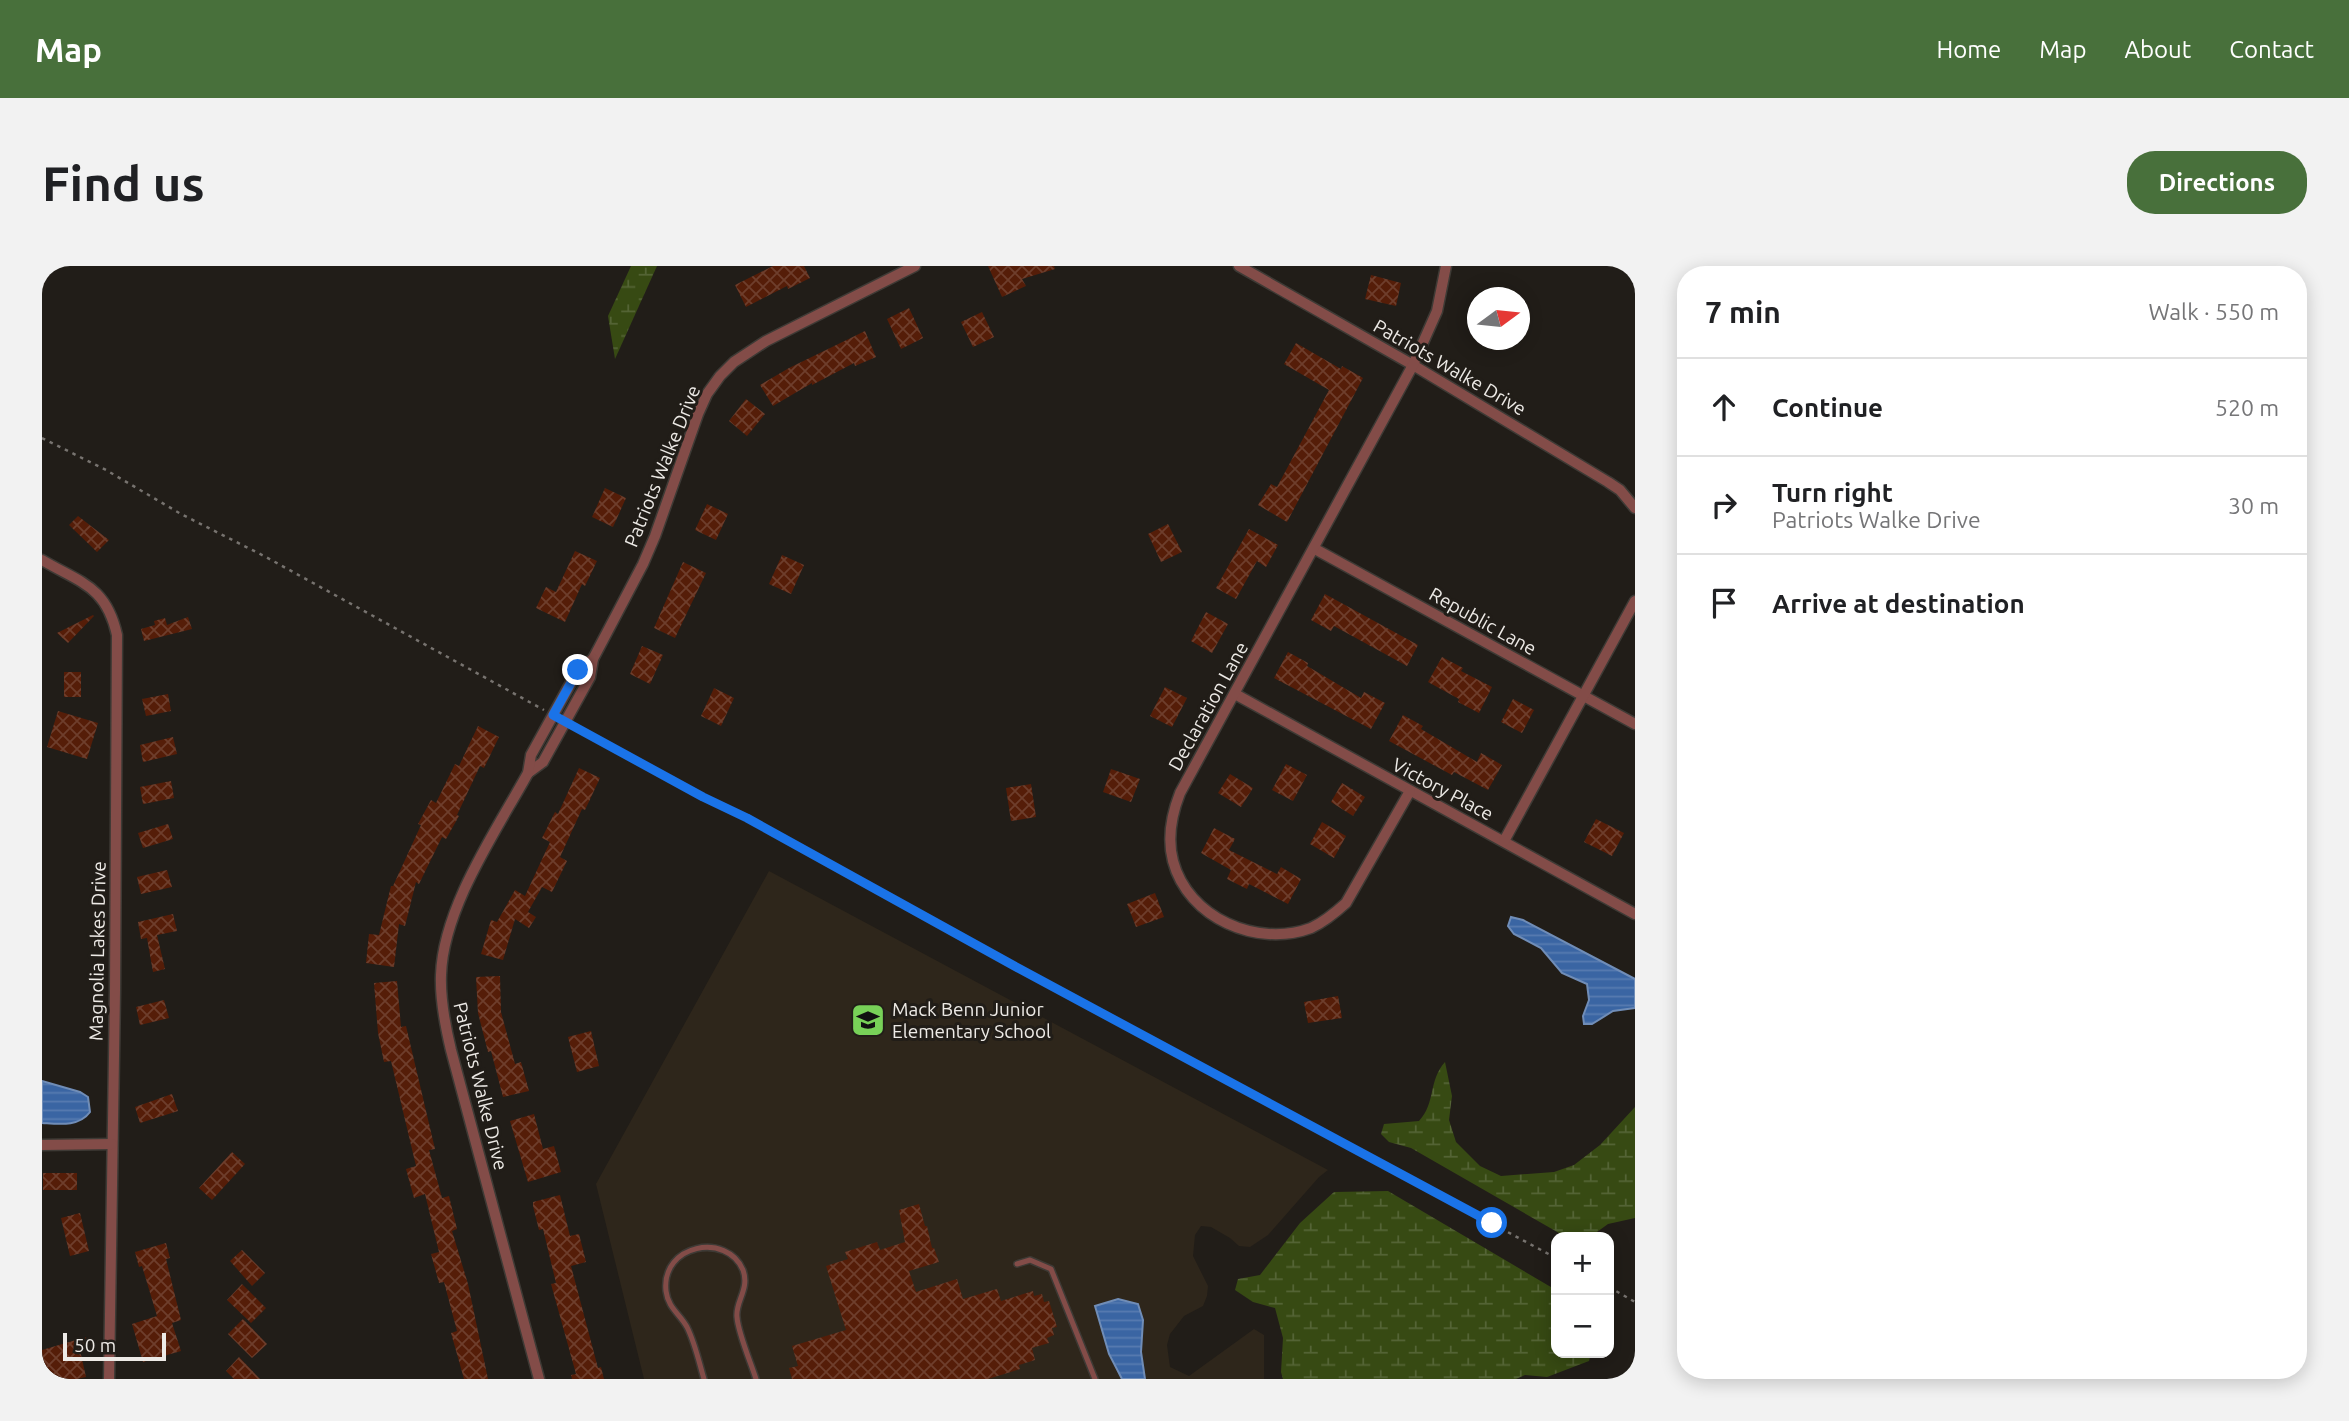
<!DOCTYPE html>
<html lang="en">
<head>
<meta charset="utf-8">
<style>
  :root { --surface:#fff; --page:#f2f2f2; --text:#202124; --muted:#757577; --line:#e0e0e0; --accent:#48703b }
  body { margin:0; font-family:Ubuntu,sans-serif; background:var(--page); color:var(--text) }
  .controls { position:absolute; right:21px; bottom:21px; display:grid; overflow:hidden; border-radius:14px; box-shadow:0 4px 18px #0003 }
  .controls button { width:63px; height:63px; display:grid; place-items:center; padding:0; border:0; border-bottom:2px solid var(--line); background:var(--surface); color:var(--text); font:35px sans-serif }
  .compass { position:absolute; left:1425px; top:21px; width:63px; height:63px; border-radius:50%; background:var(--surface); box-shadow:0 4px 18px #0003; rotate:75deg }
  .scale { position:absolute; left:21px; bottom:18px; width:103px; box-sizing:border-box; padding-left:7px; border:4px solid #edeae6; border-top:0; font-size:19px; line-height:24px; white-space:nowrap; color:#edeae6; -webkit-text-stroke:5px #211d18; paint-order:stroke }
  .stop { position:absolute; width:21px; height:21px; margin:-16px; border:5px solid #1a73e8; border-radius:50%; background:#fff }
  .stop.end { background:#1a73e8; border-color:#fff; box-shadow:0 2px 7px #0008 }
  .list { margin:0; padding:0; list-style:none }
  h2 { display:flex; justify-content:space-between; align-items:center; height:91px; margin:0; padding:0 28px; font-size:30px }
  h2 small { font-size:23px; font-weight:400; color:var(--muted) }
  .list li { display:grid; grid-template-columns:46px 1fr auto; gap:21px; align-items:center; box-sizing:border-box; height:98px; padding:0 28px; border-top:2px solid var(--line) }
  .list b { display:block; font-size:26px; white-space:nowrap }
  .list p { margin:0; font-size:23px; white-space:nowrap; color:var(--muted) }
  .list em { font-size:23px; font-style:normal; color:var(--muted) }
  .icon { flex:none; width:38px; height:38px; fill:none; stroke:currentColor; stroke-width:2; stroke-linecap:round; stroke-linejoin:round }
  .map { position:relative; flex:none; width:1593px; height:1113px; overflow:hidden; border-radius:28px }
  header { display:flex; align-items:center; gap:42px; box-sizing:border-box; height:98px; padding:0 35px; background:var(--accent); color:#fff }
  header strong { font-size:33px }
  nav { display:flex; gap:38px; margin-inline-start:auto; font-size:24px }
  .intro { display:flex; align-items:center; justify-content:space-between; box-sizing:border-box; height:168px; padding:0 42px }
  h1 { margin:0; font-size:49px }
  .button { padding:18px 32px; border-radius:28px; background:var(--accent); color:#fff; font-size:24px; font-weight:700 }
  main { display:flex; gap:42px; padding:0 42px }
  aside { flex:1; background:var(--surface); border-radius:28px; box-shadow:0 4px 18px #0003 }
  .map>svg:first-child { display:block }
</style>
</head>
<body>
<header>
<strong>Map</strong>
<nav><a>Home</a><a>Map</a><a>About</a><a>Contact</a></nav>
</header>
<div class="intro"><h1>Find us</h1><a class="button">Directions</a></div>
<main>
<div class="map">
<svg width="1593" height="1113" viewBox="0 0 1593 1113">
  <defs>
    <pattern id="wetland-marsh" width="20" height="14" patternUnits="userSpaceOnUse" patternTransform="scale(1.75)"><rect width="20" height="14" fill="#374a13"/><path d="M1 5h8M5 5V1M11 12h8M15 12V8" fill="none" stroke="#546435"/></pattern>
    <pattern id="water-rules" width="6" height="5" patternUnits="userSpaceOnUse" patternTransform="scale(1.75)"><rect width="6" height="5" fill="#3a65a3"/><path d="M0 2.5h6" fill="none" stroke="#577bb0"/></pattern>
    <pattern id="building-cross-hatch" width="8" height="8" patternUnits="userSpaceOnUse" patternTransform="scale(1.75)"><rect width="8" height="8" fill="#551d08"/><path d="M0 0l8 8M0 8l8-8" fill="none" stroke="#6e3e2c"/></pattern>
  </defs>
  <rect width="100%" height="100%" fill="#211d18"/>
  <!-- built -->
  <polygon fill="#2e261b" points="727,605 1286,904 1277,911 1226,969 1208,981 1197,980 1188,972 1169,961 1159,960 1153,969 1151,990 1166,1020 1165,1030 1161,1040 1142,1050 1128,1068 1125,1079 1128,1101 1147,1110 1212,1063 1222,1069 1222,1113 602,1113 554,918"/>
  <!-- wetland -->
  <g fill="url(#wetland-marsh)">
    <polygon points="589,0 615,0 573,93 566,50"/>
    <path d="M1403 796 1410 830 1407 854 1414 876 1438 900 1459 910 1512 906 1532 899 1558 879 1593 841V952L1566 958 1548 971H1524L1369 882 1347 876 1339 868 1342 858 1377 855C1394 837 1386 815 1403 796Z"/>
    <polygon points="1346,925 1514,1024 1514,1087 1549,1087 1547,1095 1505,1111 1483,1109 1474,1113 1241,1113 1239,1106 1241,1072 1233,1042 1211,1036 1193,1024 1196,1013 1218,1009 1258,957 1292,926"/>
  </g>
  <!-- water -->
  <g fill="url(#water-rules)" stroke="#708db7" stroke-width="2">
    <polygon points="1469,651 1481,654 1593,713 1593,742 1571,745 1550,758 1542,758 1541,750 1547,734 1545,718 1520,707 1499,682 1472,668 1466,660"/>
    <path d="M0 815 38 826 46 831 48 846C37 861 17 858 0 857Z"/>
    <polygon points="1076,1033 1096,1038 1101,1054 1099,1086 1103,1113 1080,1113 1067,1088 1053,1040"/>
  </g>
  <!-- building -->
  <g fill="url(#building-cross-hatch)">
    <polygon points="731,0 762,0 768,12 746,23 745,20 704,41 693,19"/>
    <polygon points="946,0 1012,0 1013,3 980,13 984,20 960,31"/>
    <polygon points="1329,9 1359,17 1354,40 1323,33"/>
    <polygon points="867,42 881,72 859,83 845,53"/>
    <polygon points="940,46 952,71 931,81 919,56"/>
    <polygon points="823,65 834,91 813,100 812,97 770,119 770,117 731,140 718,119 747,102"/>
    <polygon points="1254,77 1299,103 1300,100 1321,112 1245,256 1216,239 1229,218 1235,221 1287,124 1242,98"/>
    <polygon points="704,133 723,148 705,170 687,155"/>
    <polygon points="563,222 584,232 571,261 550,251"/>
    <polygon points="665,238 686,248 674,274 653,264"/>
    <polygon points="36,250 67,274 55,286 27,259"/>
    <polygon points="1126,258 1140,286 1119,296 1106,268"/>
    <polygon points="1207,263 1236,279 1224,301 1215,295 1194,333 1174,322"/>
    <polygon points="533,285 555,295 543,320 540,318 523,356 494,342 504,321 514,326"/>
    <polygon points="740,289 762,299 749,328 727,318"/>
    <polygon points="641,296 664,307 633,372 612,362"/>
    <polygon points="1283,328 1376,379 1365,400 1292,360 1289,365 1269,354"/>
    <polygon points="1164,346 1186,358 1170,387 1149,375"/>
    <polygon points="51,349 52,350 26,377 15,367"/>
    <polygon points="146,351 150,363 102,375 99,363 113,359 112,355 123,352 125,359"/>
    <polygon points="600,380 621,389 608,418 588,408"/>
    <polygon points="1246,386 1266,397 1265,400 1319,432 1322,426 1343,437 1329,463 1232,412"/>
    <polygon points="1400,391 1421,402 1419,405 1450,421 1437,447 1416,436 1417,433 1386,416"/>
    <rect x="22" y="406" width="17" height="25"/>
    <polygon points="1123,421 1145,432 1130,461 1108,450"/>
    <polygon points="672,422 692,432 679,460 659,450"/>
    <polygon points="126,428 129,445 104,450 100,433"/>
    <polygon points="1471,433 1492,444 1480,467 1459,456"/>
    <polygon points="16,445 56,457 45,493 5,481"/>
    <polygon points="1361,449 1381,460 1379,463 1435,496 1439,487 1460,499 1446,524 1412,506 1410,509 1347,475"/>
    <polygon points="436,460 457,471 442,502 438,500 415,549 417,550 404,573 400,571 377,618 374,616 363,660 357,658 352,701 324,697 327,668 337,669 349,620 351,620 379,559 376,558 389,534 394,537 413,498 417,500"/>
    <polygon points="131,471 135,488 101,496 98,479"/>
    <polygon points="1244,498 1265,509 1251,535 1230,524"/>
    <polygon points="537,502 558,512 543,544 540,543 518,591 525,595 510,626 500,621 486,646 494,651 487,662 473,653 461,694 439,688 449,654 455,656 473,624 483,630 508,576 500,572 513,546 516,548"/>
    <polygon points="1069,503 1098,513 1089,536 1061,526"/>
    <polygon points="1188,508 1211,522 1199,541 1176,527"/>
    <polygon points="129,515 132,532 101,538 98,521"/>
    <polygon points="1300,517 1323,531 1311,550 1289,536"/>
    <polygon points="989,518 994,551 969,555 964,522"/>
    <polygon points="1554,553 1582,567 1570,590 1542,576"/>
    <polygon points="1280,556 1304,570 1292,592 1268,578"/>
    <polygon points="126,558 131,573 101,582 96,567"/>
    <polygon points="1172,562 1193,573 1187,584 1235,608 1239,601 1259,613 1246,638 1207,618 1205,623 1185,613 1189,604 1159,587"/>
    <polygon points="125,604 130,621 99,628 95,611"/>
    <polygon points="1113,627 1122,651 1094,661 1085,638"/>
    <polygon points="131,648 135,665 115,669 123,703 111,706 105,672 99,673 96,656"/>
    <polygon points="458,710 459,746 473,798 479,796 487,825 461,831 449,785 446,786 436,747 434,711"/>
    <polygon points="355,715 359,761 364,760 393,883 387,884 400,932 407,930 415,963 410,965 426,1018 446,1113 422,1113 409,1067 415,1065 402,1016 397,1017 389,988 397,986 383,928 372,932 364,903 374,900 349,795 342,796 336,767 332,717"/>
    <polygon points="1296,730 1300,752 1266,757 1262,736"/>
    <polygon points="122,734 127,752 98,759 94,741"/>
    <polygon points="549,765 557,800 535,806 526,771"/>
    <polygon points="130,828 136,845 98,857 93,841"/>
    <polygon points="492,848 501,883 512,880 519,906 486,916 468,855"/>
    <polygon points="190,886 203,898 170,934 157,922"/>
    <rect x="1" y="907" width="34" height="17"/>
    <polygon points="518,929 528,970 537,968 544,996 529,1000 556,1102 559,1101 562,1113 530,1113 529,1109 534,1108 509,1018 514,1017 501,963 497,964 491,940 491,936"/>
    <polygon points="877,938 883,960 885,960 890,982 892,982 897,996 867,1005 874,1026 915,1013 921,1033 955,1023 959,1035 991,1025 992,1030 1000,1028 1002,1036 1007,1035 1015,1061 1010,1062 1012,1069 1005,1072 1007,1077 990,1082 993,1094 977,1099 978,1103 946,1113 750,1113 747,1102 756,1100 750,1080 804,1064 784,1000 806,993 803,986 835,976 838,984 863,976 857,944"/>
    <polygon points="38,947 47,985 28,990 19,952"/>
    <polygon points="124,977 128,992 124,993 139,1054 130,1057 139,1085 101,1096 90,1058 115,1050 100,1000 97,1001 93,986"/>
    <polygon points="200,984 223,1007 210,1020 188,995"/>
    <polygon points="200,1018 224,1042 209,1057 185,1034"/>
    <polygon points="201,1053 225,1078 210,1092 186,1068"/>
    <polygon points="44,1071 47,1081 38,1084 44,1111 35,1113 0,1113 0,1084"/>
    <polygon points="197,1091 218,1113 192,1113 184,1105"/>
  </g>
  <g fill="none" stroke-linecap="round" stroke-linejoin="round">
    <!-- service casing -->
    <g stroke="#3e3a35" stroke-width="8">
      <g id="service">
        <polyline points="975,998 988,994 1009,1003 1053,1113"/>
        <path d="M662 1113C657 1096 653 1077 645 1061 638 1048 626 1042 624 1025 619 978 685 966 701 1004 708 1023 693 1036 695 1051 696 1067 709 1097 714 1113"/>
      </g>
    </g>
    <!-- minor casing -->
    <g stroke="#3e3a35" stroke-width="13">
      <g id="minor">
        <polyline points="1197,0 1371,99 1566,216 1578,224 1593,242"/>
        <polyline points="1273,283 1593,458"/>
        <path d="M0 294C39 317 64 320 75 369L73 726 67 1113"/>
        <polyline points="1193,428 1593,648"/>
        <polyline points="486,507 501,496 548,411 551,393 601,298 613,270 656,148 665,128 678,110 692,96 724,75 873,0"/>
        <path d="M1368 525 1304 637C1293 647 1282 656 1269 662 1215 682 1146 652 1131 595 1125 572 1129 550 1138 527L1371 99 1395 45 1404 0"/>
        <polyline points="1462,575 1593,335"/>
        <polyline points="0,879 70,878"/>
        <path d="M497 1113 409 784C403 759 398 734 399 709 401 642 454 565 486 507L489 489 536 404 551 393"/>
      </g>
    </g>
    <!-- path -->
    <g stroke="#77736f" stroke-width="2.5" stroke-dasharray="3.5 5" stroke-linecap="butt">
      <polyline points="0,172 64,204 139,248 222,290 502,444"/>
      <polyline points="532,460 661,531 705,552 1186,816 1514,992"/>
      <polyline points="1567,1021 1593,1036"/>
    </g>
    <!-- service -->
    <use href="#service" stroke="#834c48" stroke-width="5"/>
    <!-- minor -->
    <use href="#minor" stroke="#834c48" stroke-width="10"/>
  </g>
  <g fill="none" stroke-linecap="round" stroke-linejoin="round">
    <!-- route -->
    <polyline stroke="#1a73e8" stroke-width="9" points="536,404 511,449 661,531 705,552 976,702 1450,957"/>
  </g>
  <!-- icons -->
  <defs>
    <g id="school-square" transform="scale(1.75)"><rect x="-9" y="-9" width="18" height="18" rx="4" fill="#78d158" stroke="#211d18"/><path d="M0-5L7-2L0 1L-7-2ZM-4 1L0 2.5L4 1V4Q0 6-4 4Z" fill="#111"/></g>
  </defs>
  <g fill-rule="evenodd">
    <use href="#school-square" x="826" y="754"/>
  </g>
  <g text-anchor="middle" dominant-baseline="central" stroke-width="6" stroke-linejoin="round" paint-order="stroke">
    <!-- street labels -->
    <g font-size="19" fill="#edeae6" stroke="#211d18">
      <text transform="translate(1408 101) rotate(30)">Patriots Walke Drive</text>
      <text transform="translate(620 200) rotate(-68)">Patriots Walke Drive</text>
      <text transform="translate(1441 355) rotate(29)">Republic Lane</text>
      <text transform="translate(1166 440) rotate(-61)">Declaration Lane</text>
      <text transform="translate(1401 523) rotate(28)">Victory Place</text>
      <text transform="translate(55 685) rotate(-89)">Magnolia Lakes Drive</text>
      <text transform="translate(439 820) rotate(76)">Patriots Walke Drive</text>
    </g>
    <!-- poi labels -->
    <g font-size="19" fill="#edeae6" stroke="#211d18" text-anchor="start">
      <text x="850" y="743">Mack Benn Junior<tspan x="850" dy="22">Elementary School</tspan></text>
    </g>
  </g>
</svg>
<div class="controls">
<button>+</button>
<button>−</button>
</div>
<svg class="compass" viewBox="-18 -18 36 36"><path d="M0-13l5 13h-10z" fill="#e53935"/><path d="M0 13l5-13h-10z" fill="#757577"/></svg>
<div class="scale">50 m</div>
<div class="stop" style="left:1450px;top:957px"></div>
<div class="stop end" style="left:536px;top:404px"></div>
</div>
<aside>
<h2>7 min<small>Walk · 550 m</small></h2>
<ul class="list">
<li><svg class="icon" aria-label="ahead" viewBox="0 0 24 24"><path d="M12 20V5M6 11l6-6 6 6"/></svg><div><b>Continue</b></div><em>520 m</em></li>
<li><svg class="icon" aria-label="right" viewBox="0 0 24 24"><path d="M7 20v-9h11M14 6l5 5-5 5"/></svg><div><b>Turn right</b><p>Patriots Walke Drive</p></div><em>30 m</em></li>
<li><svg class="icon" aria-label="arrive" viewBox="0 0 24 24"><path d="M6 21V4h12l-3 4 3 4H6"/></svg><div><b>Arrive at destination</b></div></li>
</ul>
</aside>
</main>
</body>
</html>
